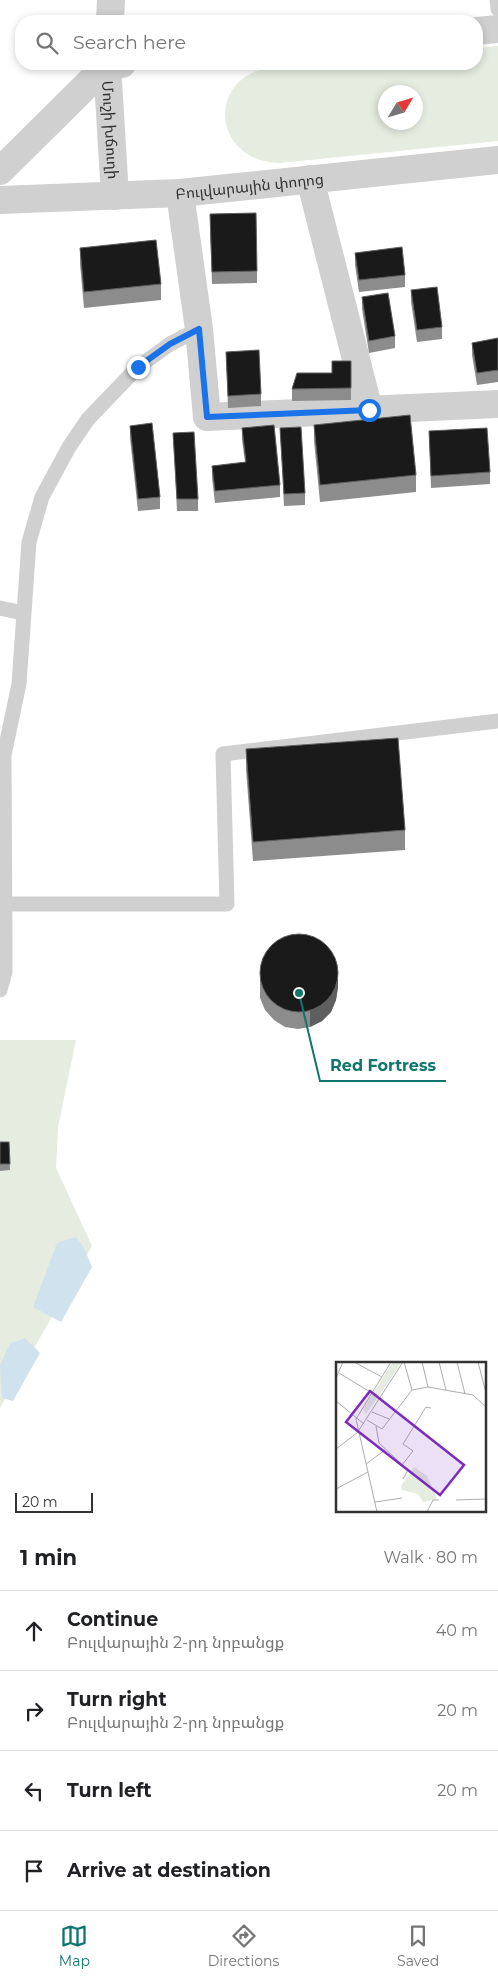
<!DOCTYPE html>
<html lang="en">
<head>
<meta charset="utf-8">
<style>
  :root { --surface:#fff; --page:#f6f6f6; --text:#202124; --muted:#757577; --line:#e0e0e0; --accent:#0f766e }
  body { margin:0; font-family:Montserrat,"Noto Sans Armenian",sans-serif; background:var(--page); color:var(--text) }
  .compass { position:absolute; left:378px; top:85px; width:45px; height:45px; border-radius:50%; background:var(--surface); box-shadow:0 2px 8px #0003; rotate:52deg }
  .scale { position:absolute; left:15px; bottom:12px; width:78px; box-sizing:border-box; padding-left:5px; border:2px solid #333; border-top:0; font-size:14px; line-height:18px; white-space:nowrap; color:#333; -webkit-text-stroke:4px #fff; paint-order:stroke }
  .stop { position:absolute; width:15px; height:15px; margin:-11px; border:4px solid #1a73e8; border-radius:50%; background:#fff }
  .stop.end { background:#1a73e8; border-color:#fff; box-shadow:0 1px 5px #0008 }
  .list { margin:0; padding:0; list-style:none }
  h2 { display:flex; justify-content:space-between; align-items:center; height:65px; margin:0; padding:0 20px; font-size:21px }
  h2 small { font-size:16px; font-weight:400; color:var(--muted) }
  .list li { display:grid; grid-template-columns:32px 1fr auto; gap:15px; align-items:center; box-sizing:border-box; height:80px; padding:0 20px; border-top:1px solid var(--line) }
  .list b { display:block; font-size:19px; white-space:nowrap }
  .list p { margin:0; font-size:16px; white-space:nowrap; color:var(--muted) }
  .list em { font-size:16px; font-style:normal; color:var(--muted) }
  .icon { flex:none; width:28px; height:28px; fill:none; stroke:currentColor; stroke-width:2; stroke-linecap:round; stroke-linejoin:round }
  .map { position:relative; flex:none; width:498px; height:1525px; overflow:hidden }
  .search { position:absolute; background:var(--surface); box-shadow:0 2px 8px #0003; left:15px; right:15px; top:15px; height:55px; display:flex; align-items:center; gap:12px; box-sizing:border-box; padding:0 18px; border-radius:20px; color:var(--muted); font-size:19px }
  .sheet { height:385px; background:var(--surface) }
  nav { display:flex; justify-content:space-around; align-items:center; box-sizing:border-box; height:70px; border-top:1px solid var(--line); background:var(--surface); font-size:14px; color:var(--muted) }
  nav a { display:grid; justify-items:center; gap:2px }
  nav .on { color:var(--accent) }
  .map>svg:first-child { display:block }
</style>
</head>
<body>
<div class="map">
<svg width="498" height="1525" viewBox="0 0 498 1525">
  <rect width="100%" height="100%" fill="#fff"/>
  <!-- green -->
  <g fill="#e6ecdf" fill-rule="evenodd">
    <path d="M498 46V141L279 163C213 161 206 80 267 68 297 63 328 64 358 64 398 64 437 64 477 64V48ZM386 92H416V122H386Z"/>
    <polygon points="0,1040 76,1040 58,1127 56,1168 92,1246 0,1408"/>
  </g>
  <!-- water -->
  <g fill="#cfe2ee">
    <polygon points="76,1237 84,1248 92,1267 61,1322 33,1307 57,1243"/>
    <polygon points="25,1338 40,1353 13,1401 2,1398 0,1365 10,1344"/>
  </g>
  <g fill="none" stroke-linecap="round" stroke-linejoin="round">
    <!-- service -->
    <g stroke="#d0d0d0" stroke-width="15">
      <polyline points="497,0 498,9"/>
      <polyline points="0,608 23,613"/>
      <polyline points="6,904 227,904 223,754 498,721"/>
      <polyline points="0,990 5,972 5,940 4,755 19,684 29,542 42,497 69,447 88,419 138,367 170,344 199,329"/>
    </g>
    <!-- minor -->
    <g stroke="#d0d0d0" stroke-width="28">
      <polyline points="310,179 369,410"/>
      <polyline points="180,193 199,329 207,417 498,404"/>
    </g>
    <!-- tertiary -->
    <g stroke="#d0d0d0" stroke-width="28">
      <polyline points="110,21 111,0"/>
      <polyline points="477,31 498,29"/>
      <path id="s1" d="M107 64 115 196"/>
      <polyline points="0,171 107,65 122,64"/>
      <path id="s2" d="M0 200 180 193 498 160"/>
    </g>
  </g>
  <!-- wall -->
  <g fill="#8c8c8c">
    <polygon points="210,226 257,271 257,283 212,284"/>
    <polygon points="80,248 161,284 161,300 84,308 80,264"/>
    <polygon points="355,253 405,275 405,287 359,292 355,265"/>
    <polygon points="411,290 442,327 442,339 417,342 411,302"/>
    <polygon points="362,297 395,336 395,348 369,353 362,309"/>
    <polygon points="498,338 498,382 477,385 472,355 472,343"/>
    <polygon points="226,352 261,394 261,406 228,408"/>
    <polygon points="332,373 351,388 351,400 292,401 292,389"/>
    <polygon points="314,425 416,475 416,492 320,502 314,441"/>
    <polygon points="130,426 160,497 160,509 138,511 130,438"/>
    <polygon points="242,428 280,485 280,497 215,503 212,478 212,466 245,462 242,440"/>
    <polygon points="280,428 305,493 305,505 284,506"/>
    <polygon points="429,431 490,472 490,484 431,488"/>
    <polygon points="173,433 198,499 198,511 177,511"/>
    <polygon points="246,749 405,830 405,850 253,861 246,769"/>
    <polygon points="260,969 338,987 336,1000 331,1012 322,1021 310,1027 298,1029 285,1027 274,1020 265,1010 260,998"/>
    <polygon points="0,1142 9,1142 10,1170 0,1171"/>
  </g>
  <!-- shaded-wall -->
  <polygon fill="#5f5f5f" points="338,971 338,987 336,1000 331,1012 322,1021 310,1027 310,1011"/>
  <!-- building -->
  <g fill="#1a1a1a" stroke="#5f5f5f">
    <polygon points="256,213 257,271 212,272 210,214"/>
    <polygon points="156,240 161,284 84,292 80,248"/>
    <polygon points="402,247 405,275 359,280 355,253"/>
    <polygon points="437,287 442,327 417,330 411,290"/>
    <polygon points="388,293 395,336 369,341 362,297"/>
    <polygon points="498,338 498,370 477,373 472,343"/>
    <polygon points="259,350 261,394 228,396 226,352"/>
    <polygon points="332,361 351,361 351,388 292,389 297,373 332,373"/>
    <polygon points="410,415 416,475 320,485 314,425"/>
    <polygon points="152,423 160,497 138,499 130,426"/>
    <polygon points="274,425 280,485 215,491 212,466 246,462 242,428"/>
    <polygon points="301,427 305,493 284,494 280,428"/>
    <polygon points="487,428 490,472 431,476 429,431"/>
    <polygon points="194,432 198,499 177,499 173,433"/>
    <polygon points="398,738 405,830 253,842 246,749"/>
    <circle cx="299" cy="973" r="39"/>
    <polygon points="0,1142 9,1142 10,1164 0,1164"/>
  </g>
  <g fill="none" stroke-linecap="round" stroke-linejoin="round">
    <!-- route -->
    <polyline stroke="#1a73e8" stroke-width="6" points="138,367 170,344 199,329 207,417 369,410"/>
  </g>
  <g text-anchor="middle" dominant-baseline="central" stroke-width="5" stroke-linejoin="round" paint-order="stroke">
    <!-- street labels -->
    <g font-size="15" fill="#333" stroke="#fff">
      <text stroke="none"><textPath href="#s1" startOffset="66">Մուշի խճուղի</textPath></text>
      <text stroke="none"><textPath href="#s2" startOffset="250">Բուլվարային փողոց</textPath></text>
    </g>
  </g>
  <!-- overview -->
  <g transform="translate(336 1362)">
    <rect width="150" height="150" fill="#fff"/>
    <path d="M57 0H66L30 52 27 47ZM78 105 91 114 101 137 87 140 82 132 66 128 65 124Z" fill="#e6ecdf"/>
    <path fill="none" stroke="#adadad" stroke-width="1" d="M18 0 46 15M68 0 76 28M86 0 92 25M103 0 110 28M121 0 129 32M142 0 150 31M3 11 36 31M0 16 7 0M76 28 92 25 137 33 150 45M0 39 28 62M36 50 53 57M31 58 46 67 76 28M40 64 43 81 72 108 67 117M0 87 21 71 67 0M30 102 49 88M66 103 77 89 67 82 90 45 95 46M0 127 32 110M120 138 150 137M39 140 66 136M41 150 20 57 55 0M91 150 97 138H103"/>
    <path fill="#7b2cbf" fill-opacity="0.15" stroke="#7b2cbf" stroke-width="2.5" d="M34 29 128 103 104 133 10 60Z"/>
    <rect width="150" height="150" fill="none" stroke="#333" stroke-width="2.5"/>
  </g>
  <!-- callouts -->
  <path fill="none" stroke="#0f766e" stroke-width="2" d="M299 993L320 1081H446"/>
  <circle fill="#0f766e" stroke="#fff" stroke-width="2" cx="299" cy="993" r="5"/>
  <g font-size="16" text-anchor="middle" font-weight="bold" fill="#0f766e" stroke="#fff" stroke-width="5" stroke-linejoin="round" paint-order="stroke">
    <text x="383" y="1071">Red Fortress</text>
  </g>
</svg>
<svg class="compass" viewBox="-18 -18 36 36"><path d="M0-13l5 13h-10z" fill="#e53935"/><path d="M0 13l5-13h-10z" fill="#757577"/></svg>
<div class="scale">20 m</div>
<div class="stop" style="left:369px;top:410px"></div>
<div class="stop end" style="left:138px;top:367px"></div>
<div class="search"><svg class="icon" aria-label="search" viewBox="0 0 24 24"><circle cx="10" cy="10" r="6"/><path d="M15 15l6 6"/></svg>Search here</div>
</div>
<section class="sheet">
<h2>1 min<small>Walk · 80 m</small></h2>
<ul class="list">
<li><svg class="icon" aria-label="ahead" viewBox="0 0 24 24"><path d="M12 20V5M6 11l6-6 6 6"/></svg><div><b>Continue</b><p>Բուլվարային 2-րդ նրբանցք</p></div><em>40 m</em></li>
<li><svg class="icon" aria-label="right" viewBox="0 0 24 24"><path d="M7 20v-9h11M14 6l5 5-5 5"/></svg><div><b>Turn right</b><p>Բուլվարային 2-րդ նրբանցք</p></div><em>20 m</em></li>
<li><svg class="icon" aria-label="left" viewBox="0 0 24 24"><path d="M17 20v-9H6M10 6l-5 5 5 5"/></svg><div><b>Turn left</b></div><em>20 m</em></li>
<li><svg class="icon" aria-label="arrive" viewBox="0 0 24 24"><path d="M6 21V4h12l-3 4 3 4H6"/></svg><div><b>Arrive at destination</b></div></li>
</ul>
</section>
<nav>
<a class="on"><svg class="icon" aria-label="map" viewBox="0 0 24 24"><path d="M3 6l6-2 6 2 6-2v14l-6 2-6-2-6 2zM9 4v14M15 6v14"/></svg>Map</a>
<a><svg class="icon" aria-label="directions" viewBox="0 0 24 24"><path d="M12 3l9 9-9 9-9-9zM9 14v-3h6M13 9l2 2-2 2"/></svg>Directions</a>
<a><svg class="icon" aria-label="saved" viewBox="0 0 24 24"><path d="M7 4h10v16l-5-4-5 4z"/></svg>Saved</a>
</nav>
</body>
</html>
